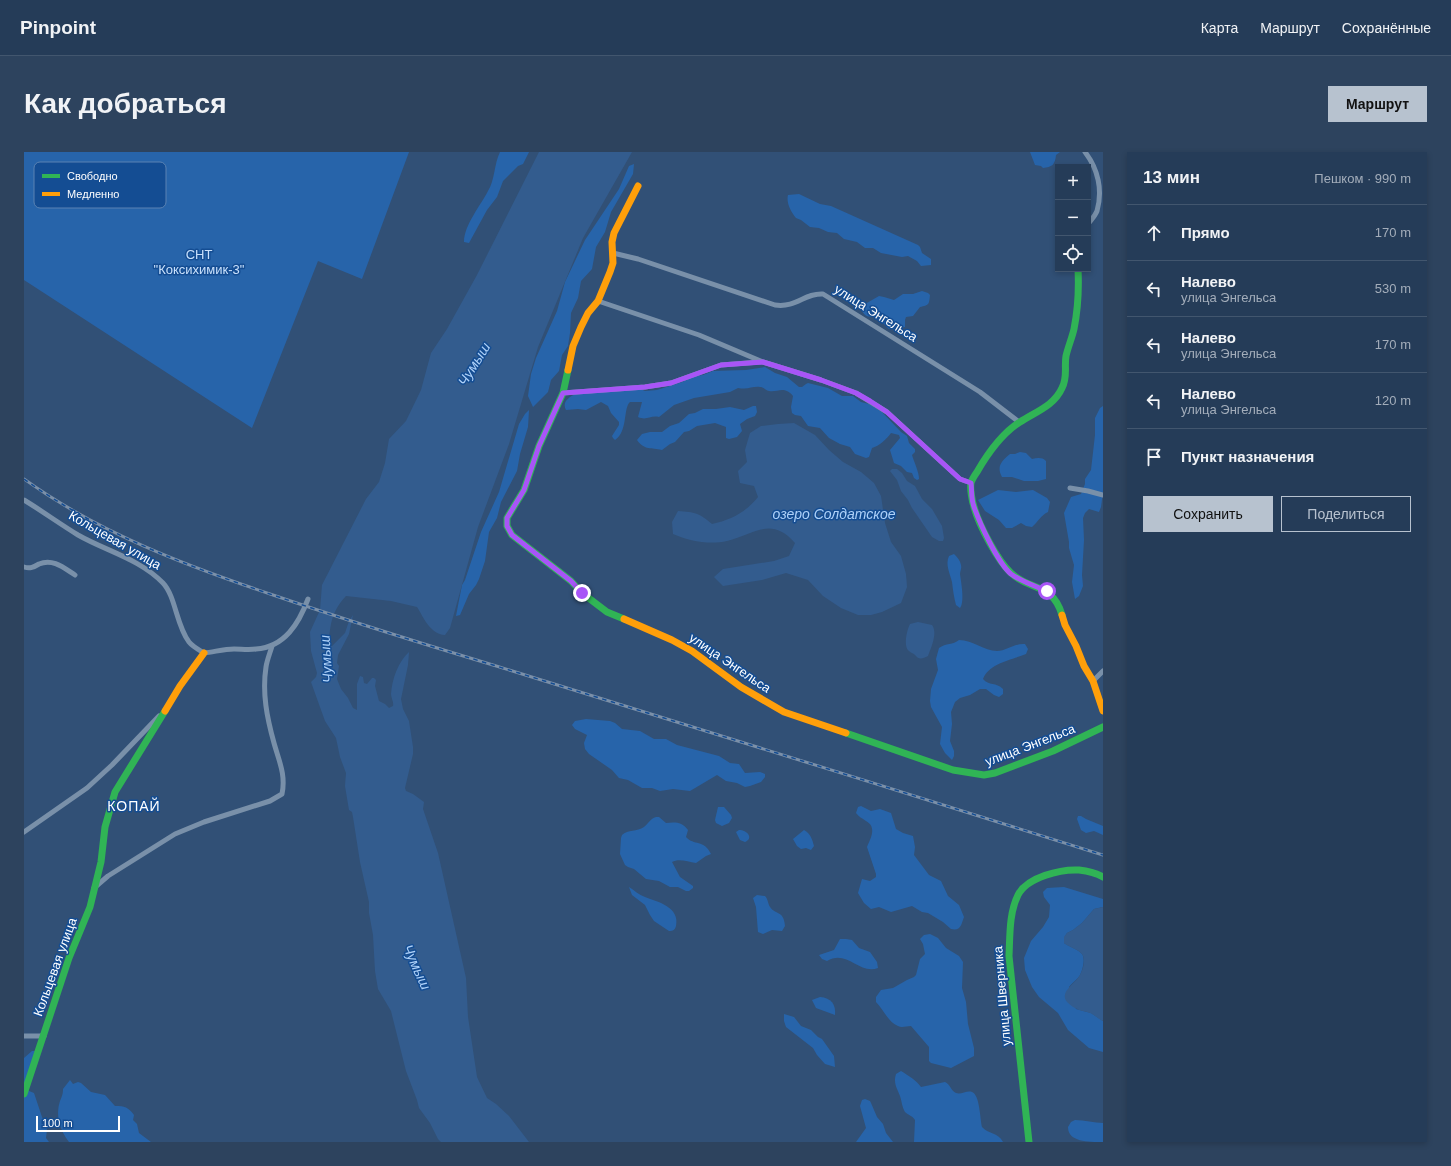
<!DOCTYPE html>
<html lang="ru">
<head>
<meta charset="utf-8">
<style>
  :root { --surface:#253c58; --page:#2d435e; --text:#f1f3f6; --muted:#a3adba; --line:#42566e; --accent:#b7c2cf }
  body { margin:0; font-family:Helvetica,sans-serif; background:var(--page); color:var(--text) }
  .controls { position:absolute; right:12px; top:12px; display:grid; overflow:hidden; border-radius:0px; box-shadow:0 2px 6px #0003 }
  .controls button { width:36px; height:36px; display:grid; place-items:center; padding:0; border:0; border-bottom:1px solid var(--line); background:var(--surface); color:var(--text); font:20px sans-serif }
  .scale { position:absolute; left:12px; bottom:10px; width:84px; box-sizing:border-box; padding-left:4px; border:2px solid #fff; border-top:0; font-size:11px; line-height:14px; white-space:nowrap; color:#fff; -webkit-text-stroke:3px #144d93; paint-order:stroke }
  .stop { position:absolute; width:12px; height:12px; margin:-9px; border:3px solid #a855f7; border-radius:50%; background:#fff }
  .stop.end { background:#a855f7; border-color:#fff; box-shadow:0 1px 4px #0008 }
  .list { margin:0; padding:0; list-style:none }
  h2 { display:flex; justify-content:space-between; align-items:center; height:52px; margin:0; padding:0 16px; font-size:17px }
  h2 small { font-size:13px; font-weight:400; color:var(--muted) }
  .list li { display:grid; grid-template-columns:26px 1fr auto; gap:12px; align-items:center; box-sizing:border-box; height:56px; padding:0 16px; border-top:1px solid var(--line) }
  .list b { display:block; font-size:15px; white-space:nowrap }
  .list p { margin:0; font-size:13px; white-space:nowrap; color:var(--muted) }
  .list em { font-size:13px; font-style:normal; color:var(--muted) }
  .actions { display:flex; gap:8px; padding:12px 16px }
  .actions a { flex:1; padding:9px 0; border:1px solid var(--accent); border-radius:0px; text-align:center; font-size:14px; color:var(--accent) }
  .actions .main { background:var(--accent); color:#111 }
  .icon { flex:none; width:22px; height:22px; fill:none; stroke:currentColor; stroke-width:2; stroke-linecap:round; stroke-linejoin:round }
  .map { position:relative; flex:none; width:1079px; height:990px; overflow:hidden; border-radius:0px }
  header { display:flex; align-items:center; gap:24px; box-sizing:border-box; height:56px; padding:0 20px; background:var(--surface); border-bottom:1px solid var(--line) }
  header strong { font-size:19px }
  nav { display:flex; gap:22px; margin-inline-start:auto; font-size:14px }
  .intro { display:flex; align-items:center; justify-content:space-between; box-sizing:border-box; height:96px; padding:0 24px }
  h1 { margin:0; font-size:28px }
  .button { padding:10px 18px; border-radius:0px; background:var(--accent); color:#111; font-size:14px; font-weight:700 }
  main { display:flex; gap:24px; padding:0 24px }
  aside { flex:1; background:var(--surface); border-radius:0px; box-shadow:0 2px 6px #0003 }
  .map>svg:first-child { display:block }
</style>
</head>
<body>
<header>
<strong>Pinpoint</strong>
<nav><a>Карта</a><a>Маршрут</a><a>Сохранённые</a></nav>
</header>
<div class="intro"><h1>Как добраться</h1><a class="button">Маршрут</a></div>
<main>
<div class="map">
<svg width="1079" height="990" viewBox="0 0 1079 990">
  <rect width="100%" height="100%" fill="#315076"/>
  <!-- green -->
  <g fill="#2764aa">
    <polygon points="0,0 385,0 338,127 294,109 228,276 0,128"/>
    <path d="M476 0H505L499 12 494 14 479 29 473 45 463 58 445 91 440 90C440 73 457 53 464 39 471 28 470 12 476 0Z"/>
    <path d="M1006 0H1036L1032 3C1031 13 1028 15 1019 16L1017 14 1011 13Z"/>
    <polygon points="610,12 609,22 587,60 581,80 572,95 568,117 557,129 554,146 547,161 546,181 544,194 538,203 535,219 527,228 524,240 509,255 504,244 507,222 512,206 533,159 541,130 561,88 595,37 605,14"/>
    <path d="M775 42 796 52 807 54 894 93 896 95 898 101 907 107V113L897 114 893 109 884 104 878 105 857 101 849 96H841L833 90 820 87 813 81 804 80 795 76 786 75 777 68 772 66C767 60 762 51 764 43Z"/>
    <path d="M898 139 904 141 906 143C905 153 905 153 896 155L889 164 882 165 881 168V175L870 177H865L852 164C843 166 840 164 836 155L855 144 860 145 870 148 879 142H889Z"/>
    <path d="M741 215 751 221 763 225 775 235H778L782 232 784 231 804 236 818 244H829L837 250 845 252 858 260 877 280 883 284 885 291 891 297V300L888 303C890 310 895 320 895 327L893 328 890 326 888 321 883 320 877 314 870 311 866 298 876 286 875 283 867 281C863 287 855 294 848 296L845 305 842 306 831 302 826 295 816 292 805 286 796 276 784 274 777 264 771 263 768 261 767 255 769 244C760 233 753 241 745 239 742 239 740 235 736 235 728 234 725 238 714 236L706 240 670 246 650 253 635 265C626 263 623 269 614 265L618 250H606C599 256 604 280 591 288L589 286 588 284 595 273V270L587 261 584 254 577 250 562 258 554 257 542 258C538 250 544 246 551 242L614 236 621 239 633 238 658 230 670 224 679 223 689 219 722 218Z"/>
    <path d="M729 254H732L733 260 731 264 723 267 716 272 718 279 713 285 705 287 702 286V275L691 271 673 274 665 279 660 280 651 290 646 292 638 298C627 295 621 299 613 288L618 282 626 280H638L646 274 655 271 665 262 671 261 679 257H692L706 255 720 258Z"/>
    <polygon points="1079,254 1079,340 1077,355 1075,360 1065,357 1061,361 1059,366 1060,388 1058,423 1059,434 1055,444 1051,447 1048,430 1050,413 1045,396 1045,390 1040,361 1047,345 1057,342 1061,332 1061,327 1067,318 1071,283 1071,266 1076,256"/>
    <polygon points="505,258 504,275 496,302 493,319 477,350 473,366 465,380 461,409 455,427 452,433 445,442 436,463 432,464 438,433 441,428 457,380 475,340 495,272 501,262"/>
    <path d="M996 300 1002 301 1008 307C1013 306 1018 305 1022 309V327L1014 329H1000L988 325H978C972 314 978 309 986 302H991Z"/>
    <path d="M974 338 992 340 1009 338 1023 346 1026 350 1024 360C1017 363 1014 370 1008 375L1002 374 997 371 988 376H982L975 368 961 359 954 348Z"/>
    <path d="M930 402C933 405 936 408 937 413 938 416 936 419 936 422 937 430 941 450 936 456L932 453C930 446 929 438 928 430 926 421 921 413 925 404Z"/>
    <path d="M935 488C949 488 960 499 973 499 983 499 991 491 1001 492L1004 497 1002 502C988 508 965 511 959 527 965 534 972 530 979 537V542L975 545 970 543 962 537H956L946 543 936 546 931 550 927 560 928 572 926 589 930 599V604L928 608 921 601 916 592 918 575 907 555 906 549 907 537 914 518 912 507 915 496C922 491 929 493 935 488Z"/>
    <polygon points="562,567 586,569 591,571 598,577 616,579 630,587 642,587 653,593 695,604 706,611 715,612 721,621 736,620 741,622 741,625 737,630 726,634 721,635 713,631 702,629 693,623 666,639 649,637 636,639 628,636 618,636 604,628 595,626 588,618 565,602 561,597 560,591 563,583 551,577 548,573 551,569"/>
    <path d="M837 654 847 659 856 657 867 661 872 677 879 681 889 684 891 695 890 703 905 723 917 729 924 744 935 753 940 765C937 773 937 779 927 777L919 770 904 761 898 760 888 754 867 760 855 755 847 757 840 751 834 741 838 727 846 729 852 725V722L843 695C847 686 853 675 842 669 838 666 835 665 832 661L834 655Z"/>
    <polygon points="694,655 700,655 707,663 708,666 705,671 698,674 692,671 691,668"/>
    <polygon points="1054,664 1057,664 1062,667 1079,674 1079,683 1070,679 1062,681 1057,678 1053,667"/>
    <path d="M632 665H635L642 671C652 670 658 670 664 678L662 685C670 694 680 687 687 702L682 704 672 711C664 710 655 706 648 710L656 725 669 734V736L665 739H662L654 735H646L635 729 622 727 610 717 604 715 601 713 596 702 597 686 598 683C604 677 613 680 620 675 625 671 626 667 632 665Z"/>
    <path d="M715 678C723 678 730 686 721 690L716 688 712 680Z"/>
    <path d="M780 678C787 682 788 687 790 694L787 698 782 696 777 697 773 694 769 687Z"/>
    <path d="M605 735C610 738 615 743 621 745 634 750 656 755 652 774 651 778 649 779 645 779L630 769 626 763 621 753 608 743Z"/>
    <path d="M1040 735 1079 747V755L1070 757 1058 771 1049 778 1043 781 1040 786V791C1045 795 1052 796 1057 801 1062 805 1059 817 1056 823 1054 827 1048 831 1045 835L1052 857 1067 861 1079 869V900L1065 896 1044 878 1034 861 1015 845 1008 835 1001 818 1000 806 1007 789 1019 775 1025 765 1026 753 1020 745 1019 740 1023 736Z"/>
    <path d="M733 743 741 744C744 747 744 752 746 755 751 763 760 758 761 774L758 779 748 778 739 782 734 780 732 755 729 746Z"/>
    <path d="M906 782 914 786 922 796 935 804 939 810 938 836 942 850 944 872 950 896V904L927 916 907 911 905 909V895L887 874C882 874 878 876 874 874 864 870 859 857 852 850V845L857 838 869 836 883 828 890 825 892 823 896 807 901 802 899 792 896 787 900 783Z"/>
    <path d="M816 787H822L828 788 835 796 846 800 853 810 854 816C835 823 823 797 803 809L798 807 795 803 810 798Z"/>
    <path d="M796 845C807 846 812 852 811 863L792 856 788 848Z"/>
    <polygon points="760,862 770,865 777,874 787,878 794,885 798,887 810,904 811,915 801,912 793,903 789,896 762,875 760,869"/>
    <polygon points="8,899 11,899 3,938 5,939 10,941 18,965 23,977 22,986 25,990 0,990 0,906"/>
    <path d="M877 919C885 924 892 928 897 935L921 930C926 932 927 939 932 941 937 943 943 938 948 940 956 943 956 967 958 975 964 982 974 980 979 990H890L891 968C889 964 884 963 881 960 878 955 878 950 876 944 873 936 869 931 872 922Z"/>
    <path d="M46 928 49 932 54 930 57 931 67 940 81 943 91 954C101 954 104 955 110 963L109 968 113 972 115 981 127 990H45C36 978 31 964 36 949 38 944 39 942 39 937Z"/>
    <polygon points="841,947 846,949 847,951 853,965 859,972 862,981 869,990 832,990 842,976 836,954 838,948"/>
    <path d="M1051 968C1061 968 1070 971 1079 971V990C1064 990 1044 990 1044 975L1047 970Z"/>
  </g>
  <!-- water -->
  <g fill="#335c8e">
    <path d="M515 0H608L559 86 514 195 485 292 454 375 426 476 421 483C406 482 400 466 393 455L367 449 322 444C308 459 306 472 305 491L306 494H308L321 481 325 469 329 463 325 482 314 503 313 511 315 514 313 527 317 537 324 546 329 556 333 558V532L336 524 339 525 340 531 343 532 348 526H350L352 528 351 534 355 549 361 552 365 556 369 554C370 550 367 546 367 542 368 527 374 510 385 500L384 513 377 547 379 557 385 569 389 595V602L381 636 382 639 389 642 400 650 399 657 414 701 442 826 444 865 453 925 463 946 472 952 485 964 505 990H417L414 987 406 971 395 956 393 948 382 919 367 859 354 837 351 819 349 783 345 761V750L336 710 329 665 328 660 325 658 321 634 322 621 316 605 312 586 301 569 287 530 292 525 293 521 287 499 286 480 296 458 298 433 342 347 355 330 361 311 365 287 382 269 397 238 407 201 423 177 453 123Z"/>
    <path d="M770 271 791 283 805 298 819 310 837 320 850 331 857 344 861 371 867 390 877 404 882 422 883 435 877 451 858 460 847 463H834L817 456 799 444 784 428 762 421 738 428 699 434 690 425 699 417 750 409 765 404 771 391C747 364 731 382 703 389 685 393 665 389 649 382L648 370 654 359C671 360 675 361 688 372 707 368 722 360 734 345L730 334 716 331 714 319 723 310 721 298 726 281 737 274 754 272Z"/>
    <polygon points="868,317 873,317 878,321 883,329 891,334 898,347 908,357 918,374 920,386 919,389 915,389 908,385 888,356 884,348 877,339 873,328 866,319"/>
    <path d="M894 470 908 473C914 481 907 496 904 504 898 507 895 508 891 503 889 501 887 501 885 499 879 494 883 478 886 472Z"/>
    <path d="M1079 755V869C1074 867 1071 863 1066 861 1061 859 1056 859 1051 856 1028 843 1050 834 1056 823 1059 818 1062 807 1058 802 1054 797 1045 795 1040 791V785L1043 781 1049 778 1058 771 1070 757Z"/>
  </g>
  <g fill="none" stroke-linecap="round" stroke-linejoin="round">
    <!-- street -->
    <g stroke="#7990a9" stroke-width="5">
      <path d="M1061 0C1074 17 1079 38 1073 59 1071 64 1067 68 1064 72"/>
      <path d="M589 101 614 107 751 153C773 156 780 141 799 142L956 240 995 270"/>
      <polyline points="574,149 675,183 739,210 797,228 832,241 863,260 936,327 947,331"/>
      <polyline points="539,241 621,235 647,231 697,213 736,210"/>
      <polyline points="1046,336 1064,339 1079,343"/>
      <path d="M0 348C18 359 36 372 54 383 82 399 116 407 139 431 152 445 152 473 165 490 168 494 175 498 180 501 190 500 200 497 210 497 217 497 225 498 232 497 261 495 275 471 284 447"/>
      <path d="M0 415C6 417 10 415 15 412 29 406 40 416 51 423"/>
      <polyline points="1069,529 1079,519"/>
      <polyline points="0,680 63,636 88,613 135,564"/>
      <path d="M70 736 84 724 151 682 180 670 246 649 258 642C262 623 255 609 250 591 243 566 238 541 242 515 243 508 246 501 248 494"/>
      <polyline points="0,884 20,884"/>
    </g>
    <!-- fast -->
    <g stroke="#30b455" stroke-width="7">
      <polyline points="544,218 539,241 515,294 500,338 483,366 483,374 488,383 547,429 558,441 583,460 600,467"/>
      <path d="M1038 463C1029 431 1006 439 987 421 973 408 955 373 950 355 948 349 946 337 947 331 948 327 951 323 953 320 964 301 977 282 996 270 1011 260 1030 254 1038 236 1044 225 1040 215 1042 204 1044 195 1048 186 1050 177 1054 157 1055 137 1054 117"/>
      <polyline points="822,581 929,618 960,623 971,621 1029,599 1079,575"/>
      <polyline points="0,942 45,806 66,755 77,710 81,675 91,640 141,559"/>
      <path d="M1005 990 985 804C986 784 985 761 994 743 1003 725 1037 717 1055 718 1063 719 1072 721 1079 725"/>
    </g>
    <!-- slow -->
    <g stroke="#ff9f0a" stroke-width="7">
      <polyline points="544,218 549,194 557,175 564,161 574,149 586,120 589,111 588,90 590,81 614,34"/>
      <polyline points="1038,463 1041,473 1052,494 1060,514 1069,529 1079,559"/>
      <polyline points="600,467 648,488 668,499 717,535 760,560 822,581"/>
      <polyline points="141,559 156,534 180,501"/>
    </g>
    <!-- rail casing -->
    <g stroke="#7b90a9" stroke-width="3">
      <path id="rail" d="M0 327C75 381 163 414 249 443 322 468 396 491 469 513 672 576 876 639 1079 703"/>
    </g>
    <!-- rail -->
    <use href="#rail" stroke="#144d93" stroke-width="1.5" stroke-dasharray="4.5" stroke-linecap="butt"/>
  </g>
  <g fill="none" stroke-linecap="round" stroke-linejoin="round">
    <!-- route -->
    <path stroke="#a855f7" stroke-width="5" d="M558 441 547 429 488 383 483 374V366L500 338 515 294 539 241 621 235 647 231 697 213 739 210 797 228 832 241 846 249 863 260 936 327 947 331C948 339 947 347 950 355 956 372 974 411 987 422 998 430 1011 434 1023 439"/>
  </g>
  <g text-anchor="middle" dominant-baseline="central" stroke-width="3" stroke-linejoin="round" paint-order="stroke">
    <!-- park labels -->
    <g font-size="13" fill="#c9e1fc" stroke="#144d93">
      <text x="175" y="102">СНТ<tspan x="175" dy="15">"Коксихимик-3"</tspan></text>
    </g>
    <!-- street labels -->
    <g font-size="13" fill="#fff" stroke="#144d93">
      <text transform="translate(852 161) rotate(32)">улица Энгельса</text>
      <text transform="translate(91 388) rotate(30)">Кольцевая улица</text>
      <text transform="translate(706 511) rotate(34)">улица Энгельса</text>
      <text transform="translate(1006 593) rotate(-21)">улица Энгельса</text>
      <text transform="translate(31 815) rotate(-70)">Кольцевая улица</text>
      <text transform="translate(978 844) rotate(-95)">улица Шверника</text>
    </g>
    <!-- water labels -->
    <g font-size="14" font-style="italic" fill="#aed1f9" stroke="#144d93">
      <text transform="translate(450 212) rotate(-58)">Чумыш</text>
      <text x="810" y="362">озеро Солдатское</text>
      <text transform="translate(302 507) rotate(-94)">Чумыш</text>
      <text transform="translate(393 815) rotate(66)">Чумыш</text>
    </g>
    <!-- neighbourhood labels -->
    <g font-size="14" letter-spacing="1" fill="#fff" stroke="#144d93">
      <text x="110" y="654">КОПАЙ</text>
    </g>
  </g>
  <!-- legend -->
  <rect x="10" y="10" width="132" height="46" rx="6" fill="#144d93" stroke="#5a82b3" stroke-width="1"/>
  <rect x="18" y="22" width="18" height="4" fill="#30b455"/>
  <rect x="18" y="40" width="18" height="4" fill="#ff9f0a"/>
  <g font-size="11" fill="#fff">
    <text x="43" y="28">Свободно</text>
    <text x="43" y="46">Медленно</text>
  </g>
</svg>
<div class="controls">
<button>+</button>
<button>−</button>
<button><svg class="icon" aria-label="locate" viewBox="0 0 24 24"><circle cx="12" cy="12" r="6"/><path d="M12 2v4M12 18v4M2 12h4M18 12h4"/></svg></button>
</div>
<div class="scale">100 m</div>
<div class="stop" style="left:1023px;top:439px"></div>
<div class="stop end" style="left:558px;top:441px"></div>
</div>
<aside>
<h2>13 мин<small>Пешком · 990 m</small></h2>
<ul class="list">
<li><svg class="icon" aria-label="ahead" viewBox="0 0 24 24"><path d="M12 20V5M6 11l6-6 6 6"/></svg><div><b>Прямо</b></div><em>170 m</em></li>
<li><svg class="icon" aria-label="left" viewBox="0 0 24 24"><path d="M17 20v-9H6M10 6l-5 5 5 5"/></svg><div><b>Налево</b><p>улица Энгельса</p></div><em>530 m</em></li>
<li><svg class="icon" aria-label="left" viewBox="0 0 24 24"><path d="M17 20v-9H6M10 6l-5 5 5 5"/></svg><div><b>Налево</b><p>улица Энгельса</p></div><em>170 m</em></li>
<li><svg class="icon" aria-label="left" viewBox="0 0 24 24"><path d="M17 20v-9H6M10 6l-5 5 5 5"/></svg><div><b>Налево</b><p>улица Энгельса</p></div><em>120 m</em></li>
<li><svg class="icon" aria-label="arrive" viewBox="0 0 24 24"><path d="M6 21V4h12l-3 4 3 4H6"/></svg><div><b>Пункт назначения</b></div></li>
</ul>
<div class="actions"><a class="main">Сохранить</a><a>Поделиться</a></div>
</aside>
</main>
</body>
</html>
